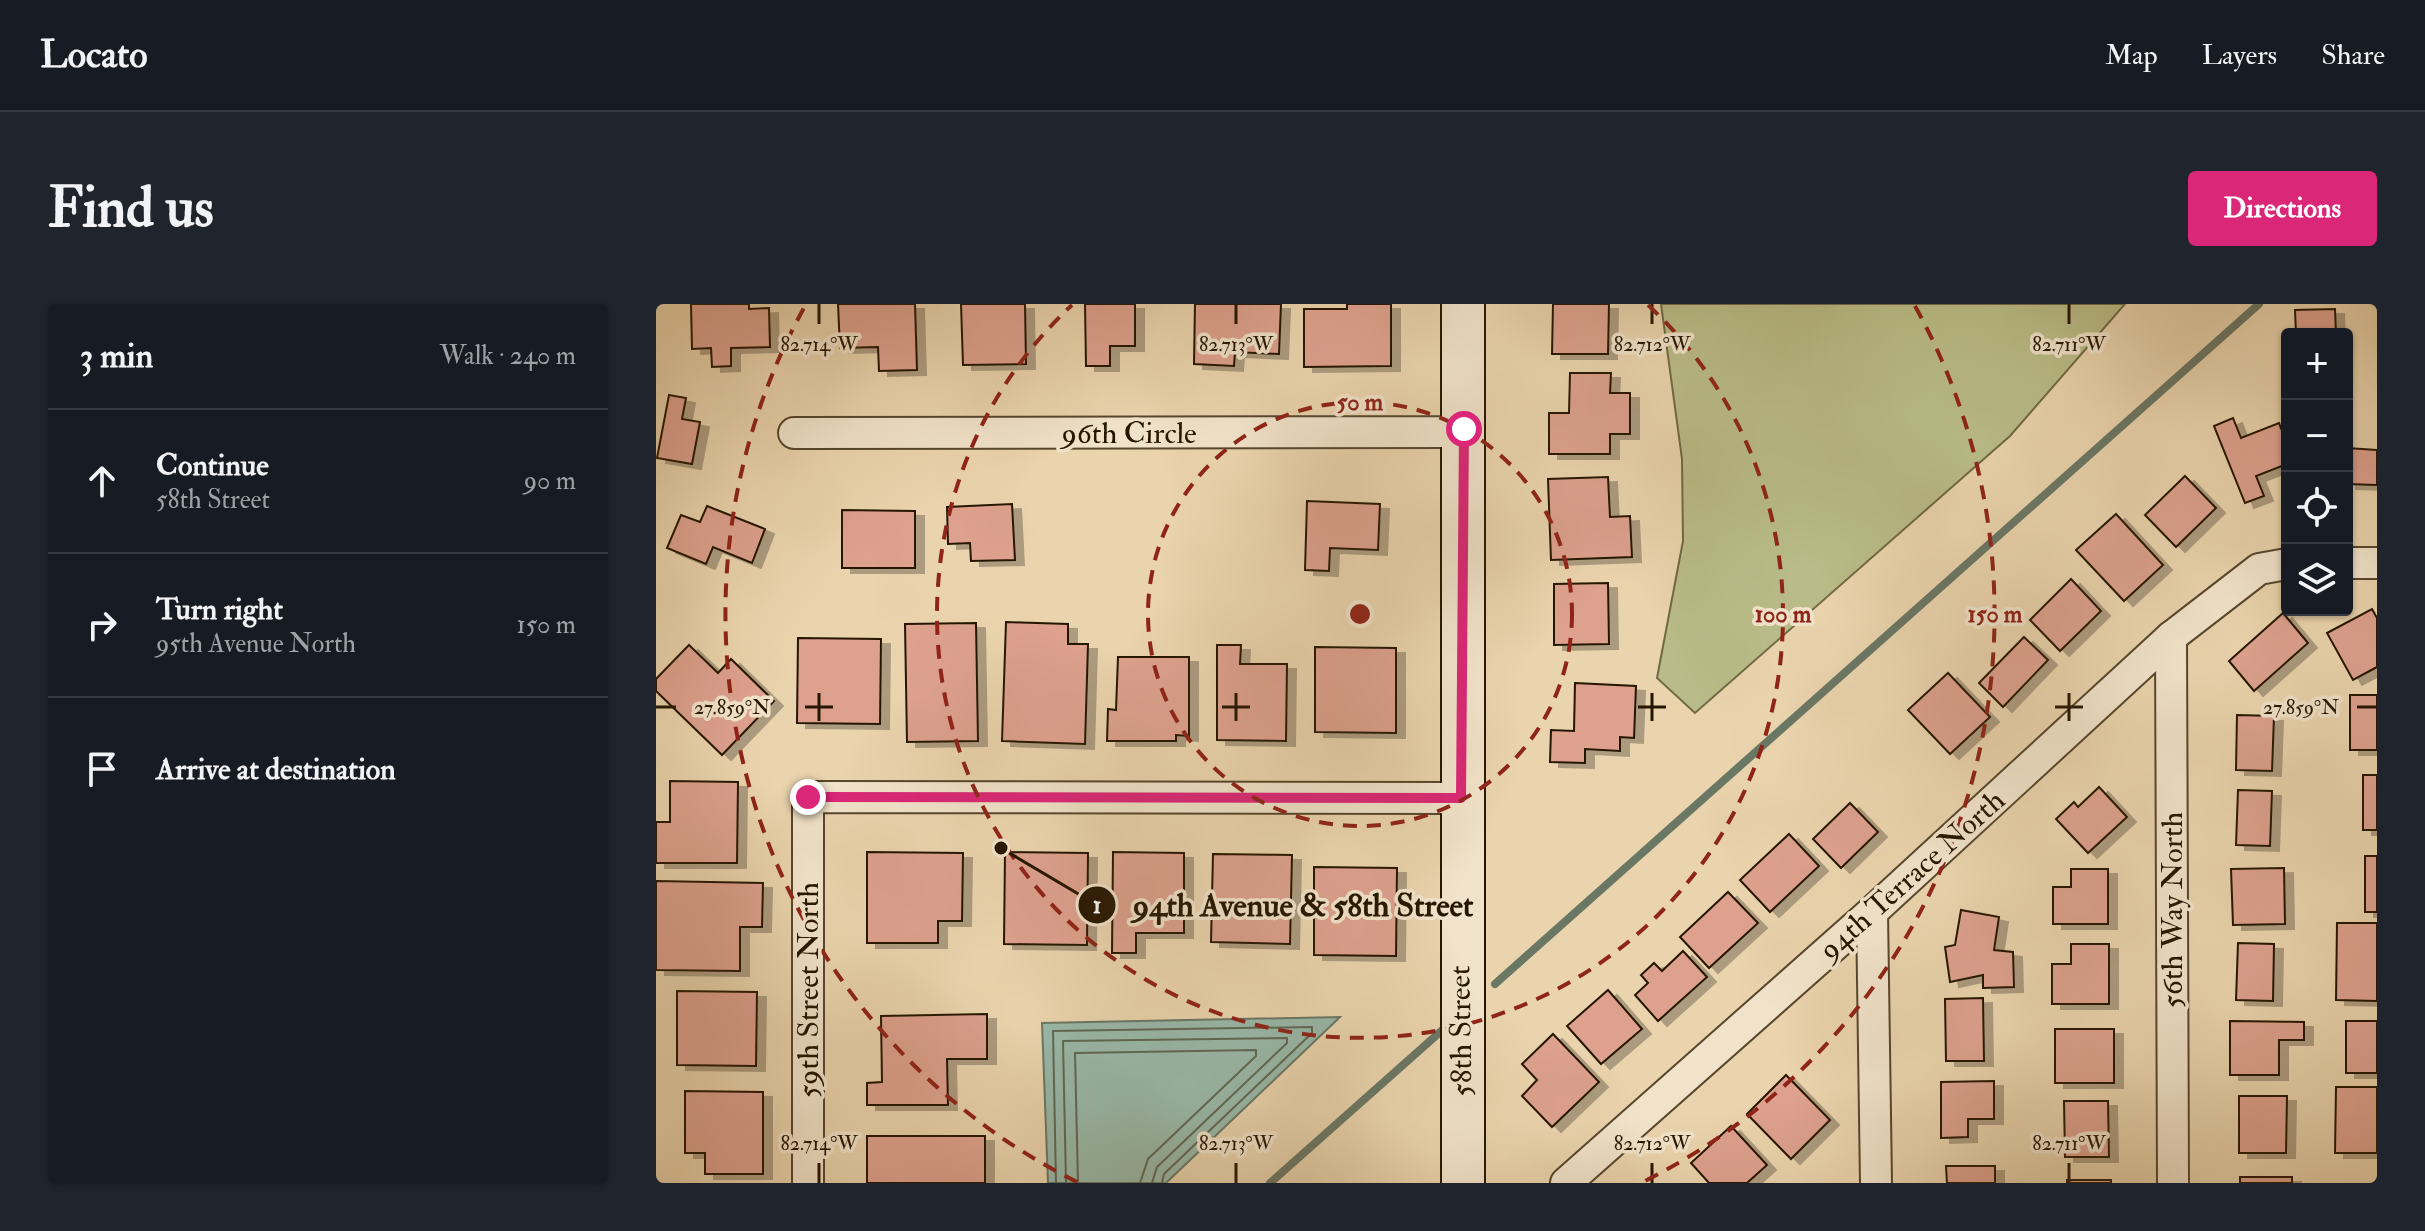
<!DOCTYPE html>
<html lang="en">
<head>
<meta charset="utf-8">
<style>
  :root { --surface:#171b24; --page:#20242c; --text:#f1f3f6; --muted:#9ea1a6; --line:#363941; --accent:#db2777 }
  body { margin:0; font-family:"IM FELL Double Pica",serif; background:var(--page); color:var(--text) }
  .controls { position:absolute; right:24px; top:24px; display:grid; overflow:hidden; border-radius:8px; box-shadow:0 2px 6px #0004 }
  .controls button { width:72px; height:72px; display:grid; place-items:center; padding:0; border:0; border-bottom:2px solid var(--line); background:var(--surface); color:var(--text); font:40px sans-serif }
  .stop { position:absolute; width:24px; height:24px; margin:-18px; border:6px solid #db2777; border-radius:50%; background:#fff }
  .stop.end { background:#db2777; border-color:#fff; box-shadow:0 2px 8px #0008 }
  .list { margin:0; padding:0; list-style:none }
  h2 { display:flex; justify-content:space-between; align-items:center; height:104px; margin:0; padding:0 32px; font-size:34px }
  h2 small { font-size:26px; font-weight:400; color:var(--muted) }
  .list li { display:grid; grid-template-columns:52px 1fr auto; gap:24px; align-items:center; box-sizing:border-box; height:144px; padding:0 32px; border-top:2px solid var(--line) }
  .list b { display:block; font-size:30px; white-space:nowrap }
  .list p { margin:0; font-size:26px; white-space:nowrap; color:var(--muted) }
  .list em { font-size:26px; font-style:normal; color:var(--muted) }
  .icon { flex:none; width:44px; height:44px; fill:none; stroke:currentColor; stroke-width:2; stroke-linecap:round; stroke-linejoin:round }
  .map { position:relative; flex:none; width:1721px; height:879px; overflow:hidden; border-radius:8px }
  header { display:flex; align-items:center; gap:48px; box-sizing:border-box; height:112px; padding:0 40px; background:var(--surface); border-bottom:2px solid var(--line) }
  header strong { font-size:38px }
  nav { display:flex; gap:44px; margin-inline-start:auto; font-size:28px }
  .intro { display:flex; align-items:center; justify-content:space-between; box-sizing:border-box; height:192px; padding:0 48px }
  h1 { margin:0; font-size:56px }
  .button { padding:20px 36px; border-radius:8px; background:var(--accent); color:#fff; font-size:28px; font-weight:700 }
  main { display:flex; gap:48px; padding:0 48px }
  aside { flex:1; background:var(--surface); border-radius:8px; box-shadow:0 2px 6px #0004 }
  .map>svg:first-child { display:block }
</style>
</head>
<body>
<header>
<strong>Locato</strong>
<nav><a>Map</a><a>Layers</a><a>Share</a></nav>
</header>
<div class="intro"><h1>Find us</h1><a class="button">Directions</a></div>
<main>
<aside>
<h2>3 min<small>Walk · 240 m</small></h2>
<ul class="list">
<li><svg class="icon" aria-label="ahead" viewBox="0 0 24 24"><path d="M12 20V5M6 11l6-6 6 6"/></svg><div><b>Continue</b><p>58th Street</p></div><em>90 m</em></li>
<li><svg class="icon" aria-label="right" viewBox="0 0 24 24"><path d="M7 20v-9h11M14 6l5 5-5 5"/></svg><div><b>Turn right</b><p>95th Avenue North</p></div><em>150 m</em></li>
<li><svg class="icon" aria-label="arrive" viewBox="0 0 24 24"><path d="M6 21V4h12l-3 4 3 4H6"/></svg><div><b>Arrive at destination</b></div></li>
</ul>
</aside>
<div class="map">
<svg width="1721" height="879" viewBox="0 0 1721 879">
  <defs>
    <filter id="shadow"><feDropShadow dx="9" dy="5" stdDeviation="0" flood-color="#0004"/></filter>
  </defs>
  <rect width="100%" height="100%" fill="#ead4ad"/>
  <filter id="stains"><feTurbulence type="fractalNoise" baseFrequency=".0025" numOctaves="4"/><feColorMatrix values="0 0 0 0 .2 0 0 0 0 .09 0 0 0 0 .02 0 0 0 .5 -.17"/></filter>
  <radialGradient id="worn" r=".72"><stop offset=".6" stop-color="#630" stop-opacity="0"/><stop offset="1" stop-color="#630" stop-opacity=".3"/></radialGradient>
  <!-- green -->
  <polygon fill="#b9bc88" stroke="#706944" stroke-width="2" points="1005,0 1469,0 1354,132 1039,409 1001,374 1027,237 1026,155"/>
  <!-- water -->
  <polygon fill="#98b8a8" stroke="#6a7765" stroke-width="2" points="684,713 510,879 392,879 386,719"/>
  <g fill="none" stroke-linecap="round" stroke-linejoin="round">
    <!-- shore -->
    <g stroke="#5f6754" stroke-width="2">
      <polyline points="400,879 397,727 656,723 656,729 508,870 506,879"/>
      <polyline points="410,879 407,737 631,734 631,739 501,863 496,879"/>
      <polyline points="422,879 419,749 600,746 600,752 492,855 484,879"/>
    </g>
    <!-- stream -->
    <g stroke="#6a7765" stroke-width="8">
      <polyline points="839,680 1603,0"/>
      <polyline points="614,879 792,721"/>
    </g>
  </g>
  <!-- building -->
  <g fill="#dda18e" stroke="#261601" stroke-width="2" filter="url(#shadow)">
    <polygon points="35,0 93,0 93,5 113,4 114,43 75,44 75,62 56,63 55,44 36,45"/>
    <polygon points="182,0 259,0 261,66 223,67 222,43 184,44"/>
    <polygon points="305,0 369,0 370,60 307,61"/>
    <polygon points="429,0 479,0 479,42 454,42 454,62 430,62"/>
    <polygon points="539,0 625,0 623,50 579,48 578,62 538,60"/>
    <polygon points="691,0 735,0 735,62 648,63 648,5 691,5"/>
    <polygon points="897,0 953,0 952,50 896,50"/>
    <polygon points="1679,5 1680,30 1640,30 1639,6"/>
    <polygon points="914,69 955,69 954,89 974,89 974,130 954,130 954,150 893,150 893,109 913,109"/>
    <polygon points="13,91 30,94 26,115 44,118 36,160 1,154"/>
    <polygon points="1577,114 1585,134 1623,119 1631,140 1631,160 1600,172 1608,192 1589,199 1558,122"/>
    <polygon points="1691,144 1721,146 1721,181 1691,180"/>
    <polygon points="1529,172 1560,204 1520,243 1489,211"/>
    <polygon points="952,173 954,213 974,212 976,253 895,256 892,175"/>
    <polygon points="651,197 724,200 722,246 674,244 673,267 649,266"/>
    <polygon points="356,200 359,256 315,257 314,239 292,240 291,203"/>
    <polygon points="51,202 109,225 96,259 57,243 50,260 11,244 25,211 44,218"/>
    <polygon points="186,206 259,207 259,264 186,264"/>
    <polygon points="1460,210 1507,261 1468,297 1420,246"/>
    <polygon points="1415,275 1445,307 1404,347 1374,316"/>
    <polygon points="952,279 953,340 898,341 898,280"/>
    <polygon points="1716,305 1721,314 1721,363 1697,376 1671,329"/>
    <polygon points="1627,309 1652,339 1598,387 1573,357"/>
    <polygon points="350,318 412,320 412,340 432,340 429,440 346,437"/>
    <polygon points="320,319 322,437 251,438 249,320"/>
    <polygon points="1368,333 1392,356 1347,403 1323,379"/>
    <polygon points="142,334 225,335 224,420 141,419"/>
    <polygon points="33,341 62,369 75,355 118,397 66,451 0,387 0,375"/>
    <polygon points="561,341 585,341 584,360 631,360 630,437 561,436"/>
    <polygon points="659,343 740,344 740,429 659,428"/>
    <polygon points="462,353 533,353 533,432 520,431 520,437 451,437 452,405 460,406"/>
    <polygon points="1292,369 1334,413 1294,450 1252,406"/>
    <polygon points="919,379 980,382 978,434 964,433 964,447 929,445 929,459 894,458 895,426 918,427"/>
    <rect x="1694" y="391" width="27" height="55"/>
    <polygon points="1581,411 1618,412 1616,467 1580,466"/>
    <rect x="1707" y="471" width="14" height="55"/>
    <polygon points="14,477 82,478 81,559 0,559 0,518 14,518"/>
    <polygon points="1443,483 1471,513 1432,549 1400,515 1418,498 1422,503"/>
    <polygon points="1582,486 1616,487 1614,542 1580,541"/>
    <polygon points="1194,499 1222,528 1185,564 1157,535"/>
    <polygon points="1133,530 1163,562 1114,608 1084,576"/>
    <polygon points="211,548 307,549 306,617 282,617 282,639 211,639"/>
    <polygon points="349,548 432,549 431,641 348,640"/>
    <polygon points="457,548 528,549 528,629 480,629 480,649 456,649"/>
    <polygon points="557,550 636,551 634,640 555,638"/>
    <rect x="1709" y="552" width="12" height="56"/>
    <polygon points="658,563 741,564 740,652 658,651"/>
    <polygon points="1628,564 1629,620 1577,621 1575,565"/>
    <polygon points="1415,565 1452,565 1452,620 1397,620 1397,583 1415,583"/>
    <polygon points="0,577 107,579 106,623 84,623 84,667 0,666"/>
    <polygon points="1072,588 1102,619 1053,664 1024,633"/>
    <polygon points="1305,606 1343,613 1338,646 1357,648 1358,683 1327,684 1327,671 1294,678 1289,643 1299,641"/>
    <polygon points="1681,619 1721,619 1721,697 1680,696"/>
    <polygon points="1582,639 1618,640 1617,697 1580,696"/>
    <polygon points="1415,640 1453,640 1453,700 1396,700 1396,660 1415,660"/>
    <polygon points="1027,647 1051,673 1002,717 979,691 992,679 985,671 998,659 1006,667"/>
    <polygon points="952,686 986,725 945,760 911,722"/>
    <polygon points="21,687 101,688 100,762 21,761"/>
    <polygon points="1327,694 1328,757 1290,757 1289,695"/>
    <polygon points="331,710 331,755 291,755 292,801 211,801 211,779 226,778 225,712"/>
    <polygon points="1574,717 1648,718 1648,736 1623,736 1623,771 1574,771"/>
    <rect x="1690" y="717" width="31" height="52"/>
    <rect x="1399" y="725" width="59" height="54"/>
    <polygon points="897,730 943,778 896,823 866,792 881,776 866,760"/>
    <polygon points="1130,771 1174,816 1135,855 1091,810"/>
    <polygon points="1338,777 1338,815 1312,815 1312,833 1285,834 1285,778"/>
    <polygon points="1680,783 1721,783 1721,849 1679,849"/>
    <polygon points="29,787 107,788 107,870 49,870 49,849 29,849"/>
    <polygon points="1583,792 1631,792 1630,849 1583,849"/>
    <polygon points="1408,797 1452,797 1453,853 1409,853"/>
    <polygon points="1075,822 1111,861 1091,879 1053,879 1035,859"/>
    <rect x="211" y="832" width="118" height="47"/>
    <polygon points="1290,862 1339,862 1339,879 1291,879"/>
    <rect x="1584" y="873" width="52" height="6"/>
    <rect x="1411" y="876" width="44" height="3"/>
  </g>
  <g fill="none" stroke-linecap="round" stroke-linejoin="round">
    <!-- street casing -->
    <g stroke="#57462c" stroke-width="34">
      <g id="street">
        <polyline points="138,129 793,128 808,125"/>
        <polyline points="1691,259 1721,259"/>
        <polyline points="1515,333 1517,879"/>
        <polyline points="1216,608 1220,879"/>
        <polyline points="152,879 152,493 805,494"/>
        <polyline points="910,879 1216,608 1515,333 1603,265 1631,260"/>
      </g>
    </g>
    <!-- secondary casing -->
    <g stroke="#261601" stroke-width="46">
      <polyline id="secondary" points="807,0 807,879"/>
    </g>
    <!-- street -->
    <use href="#street" stroke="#f1e3ca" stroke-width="30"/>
    <!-- secondary -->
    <use href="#secondary" stroke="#f1e3ca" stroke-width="42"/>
  </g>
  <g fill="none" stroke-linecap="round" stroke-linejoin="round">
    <!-- route -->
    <polyline stroke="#db2777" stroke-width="10" points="152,493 805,494 808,125"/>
  </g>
  <!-- ticks -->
  <path fill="none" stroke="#261601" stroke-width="3" d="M163 0V20M580 0V20M996 0V20M1413 0V20M163 389V417M580 389V417M996 389V417M1413 389V417M0 403H20M149 403H177M566 403H594M982 403H1010M1399 403H1427M1701 403H1721M163 859V879M580 859V879M996 859V879M1413 859V879"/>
  <!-- distance rings -->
  <g fill="none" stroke="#8f2418" stroke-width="4" stroke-dasharray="14 10">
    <circle cx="704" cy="310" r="212"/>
    <path d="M992 1A423 423 0 1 1 416 1"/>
    <path d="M421 878A635 635 0 0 1 149 2M1259 2A635 635 0 0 1 987 878"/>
  </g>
  <g text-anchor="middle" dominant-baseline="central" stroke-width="7" stroke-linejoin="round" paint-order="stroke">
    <!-- street labels -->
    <g font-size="30" fill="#261601" stroke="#f1e3ca">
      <text x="473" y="129">96th Circle</text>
      <text transform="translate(1256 571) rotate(-42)">94th Terrace North</text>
      <text transform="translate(1516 606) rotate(-90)">56th Way North</text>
      <text transform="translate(152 686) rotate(-90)">59th Street North</text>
      <text transform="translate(805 727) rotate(-91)">58th Street</text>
    </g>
  </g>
  <g font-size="20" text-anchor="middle" fill="#261601" stroke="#f1e3ca" stroke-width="7" stroke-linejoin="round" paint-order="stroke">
    <text x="163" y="47">82.714°W</text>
    <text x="580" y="47">82.713°W</text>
    <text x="996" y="47">82.712°W</text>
    <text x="1413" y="47">82.711°W</text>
    <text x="76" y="410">27.859°N</text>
    <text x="1645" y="410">27.859°N</text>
    <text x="163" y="846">82.714°W</text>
    <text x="580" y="846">82.713°W</text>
    <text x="996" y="846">82.712°W</text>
    <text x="1413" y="846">82.711°W</text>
  </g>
  <circle cx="704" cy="310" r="12" fill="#8f2418" stroke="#f1e3ca" stroke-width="4"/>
  <g font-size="24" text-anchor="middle" font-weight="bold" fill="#8f2418" stroke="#f1e3ca" stroke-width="7" stroke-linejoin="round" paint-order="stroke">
    <text x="704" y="106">50 m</text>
    <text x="1127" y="318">100 m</text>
    <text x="1339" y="318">150 m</text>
  </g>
  <!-- callouts -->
  <path fill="none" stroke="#261601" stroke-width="3" d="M345 544L441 601"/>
  <g fill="#261601" stroke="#f1e3ca" stroke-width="3">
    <circle cx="345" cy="544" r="8"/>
    <circle cx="441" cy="601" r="20"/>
  </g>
  <g font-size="24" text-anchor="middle" font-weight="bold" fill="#fff">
    <text x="441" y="609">1</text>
  </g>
  <g font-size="32" text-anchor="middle" font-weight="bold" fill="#261601" stroke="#f1e3ca" stroke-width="7" stroke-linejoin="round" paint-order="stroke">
    <text x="647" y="612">94th Avenue &amp; 58th Street</text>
  </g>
  <rect width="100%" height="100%" filter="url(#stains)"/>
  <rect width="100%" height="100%" fill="url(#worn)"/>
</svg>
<div class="controls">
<button>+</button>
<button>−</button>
<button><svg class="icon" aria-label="locate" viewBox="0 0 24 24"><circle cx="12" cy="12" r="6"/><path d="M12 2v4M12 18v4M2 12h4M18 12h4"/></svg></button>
<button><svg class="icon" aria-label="layers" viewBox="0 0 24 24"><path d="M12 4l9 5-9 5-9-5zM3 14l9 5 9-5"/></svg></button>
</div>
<div class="stop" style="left:808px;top:125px"></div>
<div class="stop end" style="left:152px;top:493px"></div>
</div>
</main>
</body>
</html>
